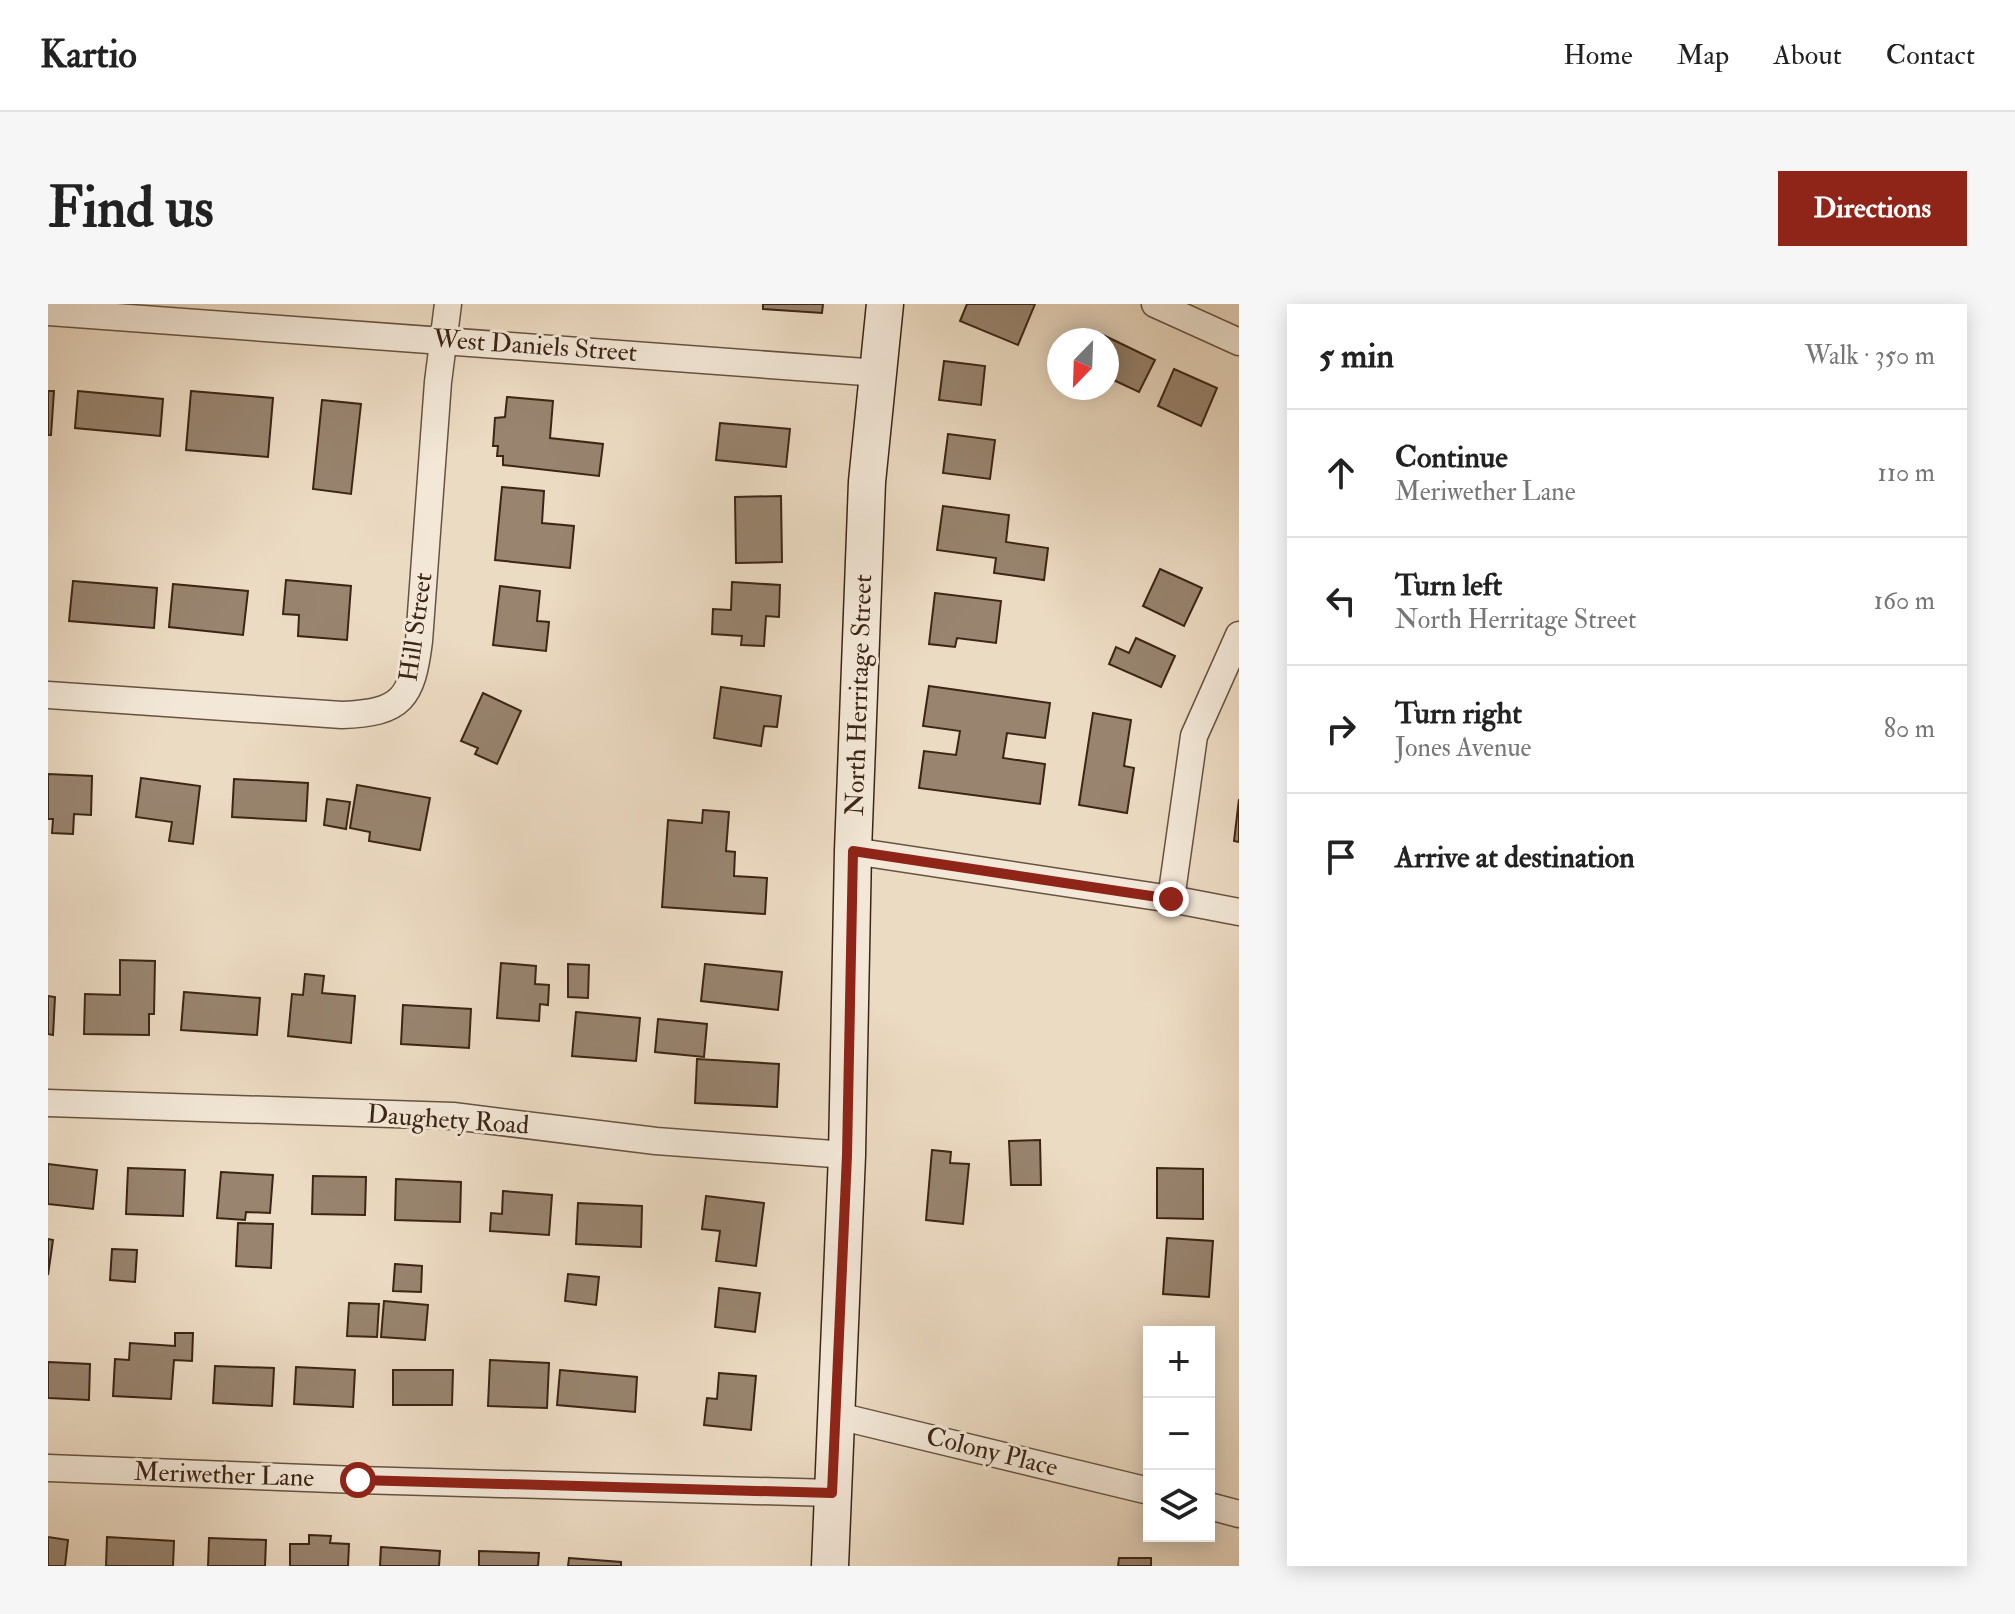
<!DOCTYPE html>
<html lang="en">
<head>
<meta charset="utf-8">
<style>
  :root { --surface:#fff; --page:#f6f6f6; --text:#222; --muted:#767676; --line:#e0e0e0; --accent:#8f2418 }
  body { margin:0; font-family:"IM FELL Double Pica",serif; background:var(--page); color:var(--text) }
  .controls { position:absolute; right:24px; bottom:24px; display:grid; overflow:hidden; border-radius:0px; box-shadow:0 4px 20px #0003 }
  .controls button { width:72px; height:72px; display:grid; place-items:center; padding:0; border:0; border-bottom:2px solid var(--line); background:var(--surface); color:var(--text); font:40px sans-serif }
  .compass { position:absolute; left:999px; top:24px; width:72px; height:72px; border-radius:50%; background:var(--surface); box-shadow:0 4px 20px #0003; rotate:203deg }
  .stop { position:absolute; width:24px; height:24px; margin:-18px; border:6px solid #8f2418; border-radius:50%; background:#fff }
  .stop.end { background:#8f2418; border-color:#fff; box-shadow:0 2px 8px #0008 }
  .list { margin:0; padding:0; list-style:none }
  h2 { display:flex; justify-content:space-between; align-items:center; height:104px; margin:0; padding:0 32px; font-size:34px }
  h2 small { font-size:26px; font-weight:400; color:var(--muted) }
  .list li { display:grid; grid-template-columns:52px 1fr auto; gap:24px; align-items:center; box-sizing:border-box; height:128px; padding:0 32px; border-top:2px solid var(--line) }
  .list b { display:block; font-size:30px; white-space:nowrap }
  .list p { margin:0; font-size:26px; white-space:nowrap; color:var(--muted) }
  .list em { font-size:26px; font-style:normal; color:var(--muted) }
  .icon { flex:none; width:44px; height:44px; fill:none; stroke:currentColor; stroke-width:2; stroke-linecap:round; stroke-linejoin:round }
  .map { position:relative; flex:none; width:1191px; height:1262px; overflow:hidden; border-radius:0px }
  header { display:flex; align-items:center; gap:48px; box-sizing:border-box; height:112px; padding:0 40px; background:var(--surface); border-bottom:2px solid var(--line) }
  header strong { font-size:38px }
  nav { display:flex; gap:44px; margin-inline-start:auto; font-size:28px }
  .intro { display:flex; align-items:center; justify-content:space-between; box-sizing:border-box; height:192px; padding:0 48px }
  h1 { margin:0; font-size:56px }
  .button { padding:20px 36px; border-radius:0px; background:var(--accent); color:#fff; font-size:28px; font-weight:700 }
  main { display:flex; gap:48px; padding:0 48px }
  aside { flex:1; background:var(--surface); border-radius:0px; box-shadow:0 4px 20px #0003 }
  .map>svg:first-child { display:block }
</style>
</head>
<body>
<header>
<strong>Kartio</strong>
<nav><a>Home</a><a>Map</a><a>About</a><a>Contact</a></nav>
</header>
<div class="intro"><h1>Find us</h1><a class="button">Directions</a></div>
<main>
<div class="map">
<svg width="1191" height="1262" viewBox="0 0 1191 1262">
  <rect width="100%" height="100%" fill="#ecdbc3"/>
  <filter id="stains"><feTurbulence type="fractalNoise" baseFrequency=".0025" numOctaves="4"/><feColorMatrix values="0 0 0 0 .2 0 0 0 0 .09 0 0 0 0 .02 0 0 0 .5 -.17"/></filter>
  <radialGradient id="worn" r=".72"><stop offset=".6" stop-color="#630" stop-opacity="0"/><stop offset="1" stop-color="#630" stop-opacity=".3"/></radialGradient>
  <!-- building -->
  <g fill="#98846f" stroke="#3c2515" stroke-width="2">
    <polygon points="715,0 775,0 774,9 715,5"/>
    <polygon points="919,0 987,0 970,41 912,17"/>
    <polygon points="1053,30 1107,56 1091,88 1059,73 1059,36 1050,36"/>
    <polygon points="896,57 937,62 933,101 891,96"/>
    <polygon points="1126,65 1169,84 1153,122 1110,102"/>
    <polygon points="0,87 6,87 3,131 0,131"/>
    <polygon points="30,87 115,95 112,132 27,124"/>
    <polygon points="143,87 225,94 220,153 138,146"/>
    <polygon points="459,93 505,97 502,134 555,140 551,172 455,161 455,152 449,152 450,142 445,142 447,114 457,113"/>
    <polygon points="274,96 313,100 303,190 265,185"/>
    <polygon points="672,119 742,125 738,163 668,156"/>
    <polygon points="900,130 947,136 942,175 895,169"/>
    <polygon points="454,183 496,187 494,219 526,222 522,264 447,256"/>
    <polygon points="733,192 734,258 688,259 687,193"/>
    <polygon points="895,202 961,211 958,238 1000,244 996,276 946,269 948,254 889,246"/>
    <polygon points="1112,265 1154,284 1136,322 1095,302"/>
    <polygon points="238,276 303,282 299,336 250,332 251,311 235,310"/>
    <polygon points="25,277 109,284 106,324 21,317"/>
    <polygon points="684,278 732,281 731,313 718,312 716,342 693,341 694,332 664,330 665,305 683,306"/>
    <polygon points="125,280 200,287 195,331 121,323"/>
    <polygon points="452,282 492,287 489,317 501,318 498,347 445,341"/>
    <polygon points="887,289 953,297 948,339 909,334 907,343 881,340"/>
    <polygon points="1088,334 1127,352 1113,383 1061,360 1068,343 1081,349"/>
    <polygon points="881,382 1002,399 997,434 959,429 955,454 997,460 992,500 871,484 876,447 908,451 912,427 875,422"/>
    <polygon points="673,383 733,392 729,423 716,422 713,442 666,434"/>
    <polygon points="435,389 473,407 449,460 427,450 430,444 413,437"/>
    <polygon points="1045,409 1083,416 1076,462 1086,464 1079,509 1031,501"/>
    <polygon points="0,470 44,472 43,511 26,510 25,530 4,529 5,515 0,515"/>
    <polygon points="93,474 152,482 145,540 121,537 124,518 88,513"/>
    <polygon points="186,475 260,479 258,517 184,513"/>
    <polygon points="309,481 382,494 372,546 321,537 322,528 302,524"/>
    <polygon points="279,495 302,498 298,525 276,521"/>
    <polygon points="1191,495 1191,538 1186,537"/>
    <polygon points="655,506 681,508 678,547 687,548 686,572 719,574 717,610 614,603 620,516 654,519"/>
    <polygon points="72,656 107,657 106,710 101,710 101,731 36,730 37,690 72,691"/>
    <polygon points="453,659 488,662 487,680 501,681 500,701 492,700 491,717 449,714"/>
    <polygon points="520,660 541,661 540,694 520,693"/>
    <polygon points="657,660 734,668 730,706 653,697"/>
    <polygon points="257,670 276,672 274,689 307,692 303,739 240,732 244,690 255,691"/>
    <polygon points="136,688 212,694 209,731 133,726"/>
    <polygon points="0,692 7,693 5,731 0,730"/>
    <polygon points="355,701 423,705 421,744 353,740"/>
    <polygon points="528,708 592,714 588,757 524,752"/>
    <polygon points="610,715 659,720 656,753 607,748"/>
    <polygon points="649,755 731,760 729,803 647,799"/>
    <polygon points="992,836 993,881 963,881 961,837"/>
    <polygon points="884,846 903,848 902,859 921,860 915,920 878,916"/>
    <polygon points="0,860 49,866 45,905 0,900"/>
    <polygon points="80,864 137,866 135,912 78,910"/>
    <polygon points="1109,864 1155,865 1155,915 1109,914"/>
    <polygon points="173,868 225,871 222,909 198,908 197,916 169,914"/>
    <polygon points="265,872 318,873 317,911 264,910"/>
    <polygon points="348,875 413,878 412,918 347,916"/>
    <polygon points="455,887 504,891 501,931 442,927 443,909 454,910"/>
    <polygon points="658,892 716,899 708,962 668,957 672,927 654,925"/>
    <polygon points="530,899 594,902 593,943 528,940"/>
    <polygon points="190,919 225,920 223,964 188,962"/>
    <polygon points="1119,934 1165,937 1161,993 1115,990"/>
    <polygon points="0,935 5,936 0,971"/>
    <polygon points="64,945 89,946 87,978 62,976"/>
    <polygon points="347,960 374,962 373,988 345,987"/>
    <polygon points="520,970 551,973 548,1001 517,997"/>
    <polygon points="671,984 712,989 707,1028 667,1023"/>
    <polygon points="336,997 380,1001 377,1036 333,1033"/>
    <polygon points="301,999 331,1000 329,1033 299,1032"/>
    <polygon points="127,1029 145,1029 144,1057 126,1056 123,1095 65,1092 67,1055 81,1056 82,1039 127,1042"/>
    <polygon points="442,1056 501,1059 499,1104 440,1102"/>
    <polygon points="0,1058 42,1060 41,1096 0,1094"/>
    <polygon points="167,1062 226,1064 224,1102 165,1099"/>
    <polygon points="248,1063 307,1066 305,1103 246,1100"/>
    <polygon points="345,1066 405,1066 404,1101 345,1101"/>
    <polygon points="512,1066 589,1073 587,1108 509,1101"/>
    <polygon points="671,1069 708,1072 703,1126 656,1121 659,1094 669,1095"/>
    <polygon points="261,1231 283,1232 282,1239 301,1240 300,1262 242,1262 242,1240 261,1240"/>
    <polygon points="0,1233 20,1236 17,1262 0,1262"/>
    <polygon points="59,1233 126,1237 125,1262 58,1262"/>
    <polygon points="161,1234 218,1236 217,1262 160,1262"/>
    <polygon points="333,1243 392,1247 391,1262 332,1262"/>
    <polygon points="431,1247 491,1249 490,1262 431,1262"/>
    <polygon points="521,1254 573,1258 573,1262 520,1262"/>
    <polygon points="1071,1254 1103,1254 1103,1262 1070,1262"/>
  </g>
  <g fill="none" stroke-linecap="round" stroke-linejoin="round">
    <!-- street casing -->
    <g stroke="#685240" stroke-width="29">
      <g id="street">
        <polyline points="1107,0 1191,38"/>
        <polyline points="0,8 831,69"/>
        <path d="M0 391 294 411C354 409 364 394 371 337L390 78 400 0"/>
        <polyline points="805,547 1123,595 1191,608"/>
        <polyline points="1123,595 1146,432 1191,331"/>
        <polyline points="0,799 405,812 608,837 799,851"/>
        <polyline points="786,1111 1101,1187"/>
        <polyline points="0,1164 310,1176 784,1189"/>
        <polyline points="1161,1202 1191,1210"/>
      </g>
    </g>
    <!-- secondary casing -->
    <g stroke="#3c2515" stroke-width="39">
      <polyline id="secondary" points="782,1262 799,851 805,547 819,178 837,0"/>
    </g>
    <!-- street -->
    <use href="#street" stroke="#f3e8d8" stroke-width="26"/>
    <!-- secondary -->
    <use href="#secondary" stroke="#f3e8d8" stroke-width="36"/>
  </g>
  <g fill="none" stroke-linecap="round" stroke-linejoin="round">
    <!-- route -->
    <polyline stroke="#8f2418" stroke-width="10" points="310,1176 784,1189 799,851 805,547 1123,595"/>
  </g>
  <g text-anchor="middle" dominant-baseline="central" stroke-width="6" stroke-linejoin="round" paint-order="stroke">
    <!-- street labels -->
    <g font-size="26" fill="#3c2515" stroke="#f3e8d8">
      <text transform="translate(487 42) rotate(4)">West Daniels Street</text>
      <text transform="translate(368 323) rotate(-82)">Hill Street</text>
      <text transform="translate(811 391) rotate(-88)">North Herritage Street</text>
      <text transform="translate(400 816) rotate(4)">Daughety Road</text>
      <text transform="translate(944 1148) rotate(14)">Colony Place</text>
      <text transform="translate(176 1171) rotate(2)">Meriwether Lane</text>
    </g>
  </g>
  <rect width="100%" height="100%" filter="url(#stains)"/>
  <rect width="100%" height="100%" fill="url(#worn)"/>
</svg>
<div class="controls">
<button>+</button>
<button>−</button>
<button><svg class="icon" aria-label="layers" viewBox="0 0 24 24"><path d="M12 4l9 5-9 5-9-5zM3 14l9 5 9-5"/></svg></button>
</div>
<svg class="compass" viewBox="-18 -18 36 36"><path d="M0-13l5 13h-10z" fill="#e53935"/><path d="M0 13l5-13h-10z" fill="#767676"/></svg>
<div class="stop" style="left:310px;top:1176px"></div>
<div class="stop end" style="left:1123px;top:595px"></div>
</div>
<aside>
<h2>5 min<small>Walk · 350 m</small></h2>
<ul class="list">
<li><svg class="icon" aria-label="ahead" viewBox="0 0 24 24"><path d="M12 20V5M6 11l6-6 6 6"/></svg><div><b>Continue</b><p>Meriwether Lane</p></div><em>110 m</em></li>
<li><svg class="icon" aria-label="left" viewBox="0 0 24 24"><path d="M17 20v-9H6M10 6l-5 5 5 5"/></svg><div><b>Turn left</b><p>North Herritage Street</p></div><em>160 m</em></li>
<li><svg class="icon" aria-label="right" viewBox="0 0 24 24"><path d="M7 20v-9h11M14 6l5 5-5 5"/></svg><div><b>Turn right</b><p>Jones Avenue</p></div><em>80 m</em></li>
<li><svg class="icon" aria-label="arrive" viewBox="0 0 24 24"><path d="M6 21V4h12l-3 4 3 4H6"/></svg><div><b>Arrive at destination</b></div></li>
</ul>
</aside>
</main>
</body>
</html>
